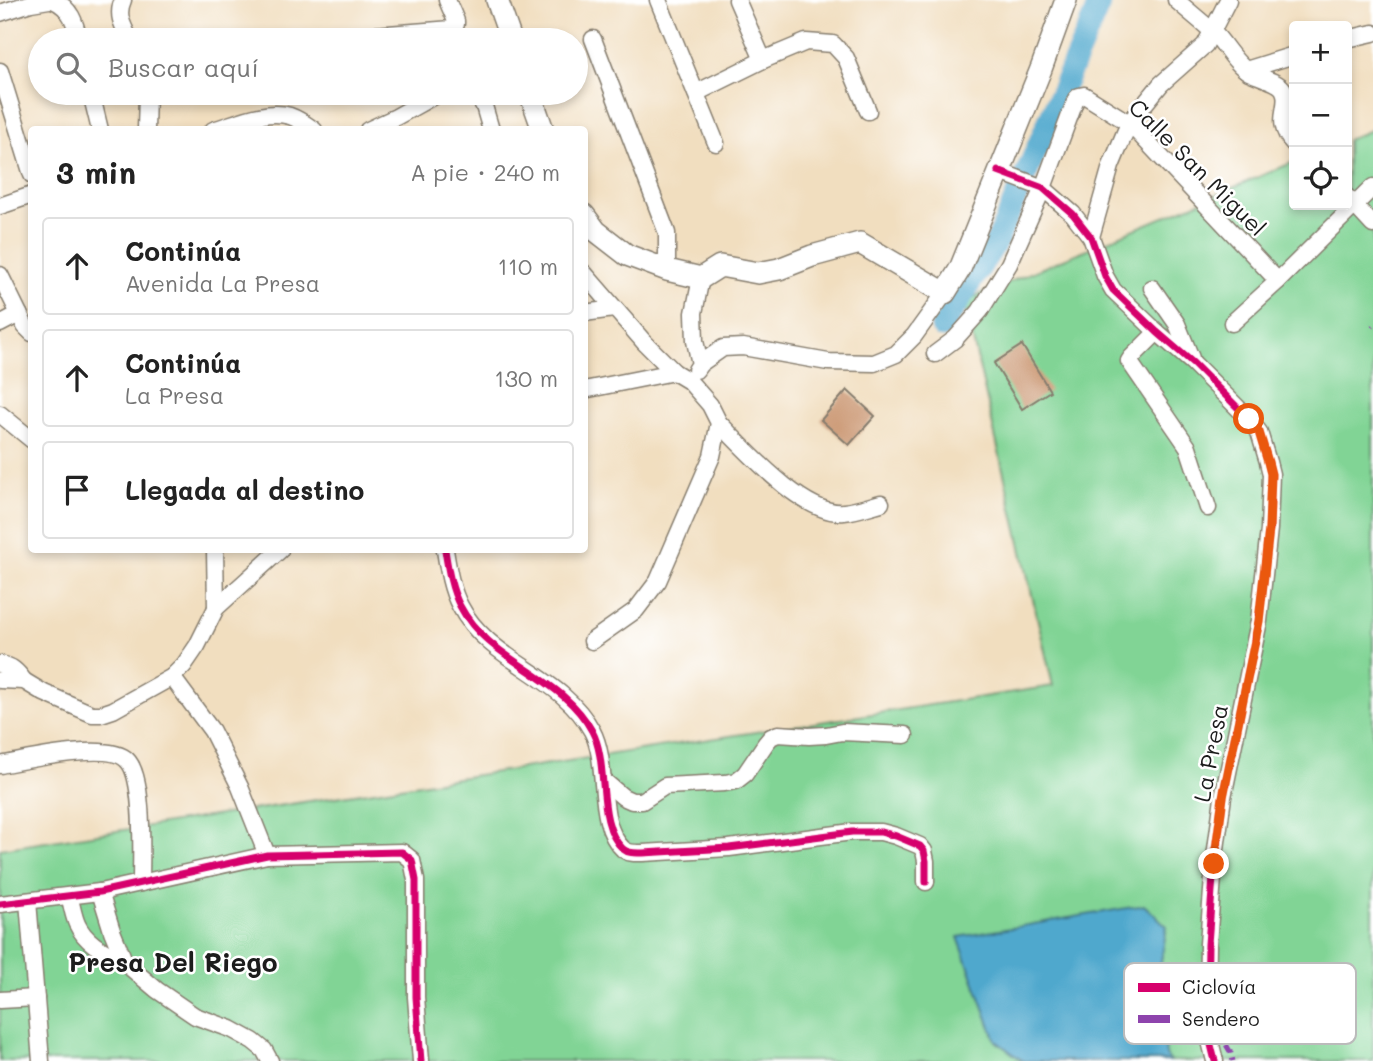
<!DOCTYPE html>
<html lang="es">
<head>
<meta charset="utf-8">
<style>
  :root { --surface:#fff; --page:#f2f2f2; --text:#222; --muted:#767676; --line:#e0e0e0 }
  body { margin:0; font-family:Mali,sans-serif; background:var(--page); color:var(--text) }
  .controls { position:absolute; right:21px; top:21px; display:grid; overflow:hidden; border-radius:7px; box-shadow:0 4px 10px #0003 }
  .controls button { width:63px; height:63px; display:grid; place-items:center; padding:0; border:0; border-bottom:2px solid var(--line); background:var(--surface); color:var(--text); font:35px sans-serif }
  .stop { position:absolute; width:21px; height:21px; margin:-16px; border:5px solid #ea580c; border-radius:50%; background:#fff }
  .stop.end { background:#ea580c; border-color:#fff; box-shadow:0 2px 7px #0008 }
  .list { margin:0; padding:0; list-style:none }
  h2 { display:flex; justify-content:space-between; align-items:center; height:91px; margin:0; padding:0 28px; font-size:30px }
  h2 small { font-size:23px; font-weight:400; color:var(--muted) }
  .list li { display:grid; grid-template-columns:46px 1fr auto; gap:21px; align-items:center; box-sizing:border-box; height:98px; margin:0 14px 14px; padding:0 14px; border:2px solid var(--line); border-radius:7px }
  .list b { display:block; font-size:26px; white-space:nowrap }
  .list p { margin:0; font-size:23px; white-space:nowrap; color:var(--muted) }
  .list em { font-size:23px; font-style:normal; color:var(--muted) }
  .icon { flex:none; width:38px; height:38px; fill:none; stroke:currentColor; stroke-width:2; stroke-linecap:round; stroke-linejoin:round }
  .map { position:relative; flex:none; width:1373px; height:1061px; overflow:hidden }
  .search { position:absolute; background:var(--surface); box-shadow:0 4px 10px #0003; left:28px; top:28px; width:560px; height:77px; display:flex; align-items:center; gap:18px; box-sizing:border-box; padding:0 24px; border-radius:38px; color:var(--muted); font-size:26px }
  .panel { position:absolute; background:var(--surface); box-shadow:0 4px 10px #0003; left:28px; top:126px; width:560px; height:427px; border-radius:7px }
  .map>svg:first-child { display:block }
</style>
</head>
<body>
<div class="map">
<svg width="1373" height="1061" viewBox="0 0 1373 1061">
  <rect width="100%" height="100%" fill="#fff"/>
  <filter id="ink" filterUnits="userSpaceOnUse"><feTurbulence type="fractalNoise" baseFrequency=".0143" numOctaves="2"/><feDisplacementMap in="SourceGraphic" scale="14" xChannelSelector="R" yChannelSelector="G"/><feConvolveMatrix kernelMatrix="1 2 1 2 8 2 1 2 1" color-interpolation-filters="sRGB"/></filter>
  <filter id="wash" filterUnits="userSpaceOnUse"><feTurbulence type="fractalNoise" baseFrequency=".00686" numOctaves="4" result="noise"/><feDisplacementMap in="SourceGraphic" scale="28" xChannelSelector="R" yChannelSelector="G"/><feGaussianBlur stdDeviation="1.57" result="paint"/><feColorMatrix in="noise" values="0 0 0 0 0 0 0 0 0 0 0 0 0 0 0 0 0 1.4 0 .05"/><feComposite in="paint" operator="in"/></filter>
  <g filter="url(#wash)">
    <rect width="100%" height="100%" fill="#f1debf"/>
    <!-- green -->
    <polygon fill="#81d495" stroke="#4e7858" stroke-width="2" points="1373,129 1373,1061 0,1061 0,849 1053,686 964,301 1294,162 1294,205 1347,205 1347,140"/>
    <!-- water -->
    <polygon fill="#50a8cd" stroke="#366274" stroke-width="2" points="1144,905 1167,926 1158,979 1166,1055 1170,1061 1023,1061 996,1041 958,937"/>
    <g fill="none" stroke-linecap="round" stroke-linejoin="round">
      <!-- river -->
      <polyline stroke="#50a8cd" stroke-width="23" points="942,327 998,239 1101,0"/>
    </g>
    <g id="blocks">
      <!-- building -->
      <g fill="#ce9d7a">
        <polygon points="1022,345 1050,391 1022,409 994,363"/>
        <polygon points="847,390 875,416 849,445 821,420"/>
      </g>
    </g>
  </g>
  <g filter="url(#ink)">
    <use href="#blocks" fill-opacity="0" stroke="#867d6e" stroke-width="2"/>
    <g fill="none" stroke-linecap="round" stroke-linejoin="round">
      <!-- street casing -->
      <g stroke="#867d6e" stroke-width="19">
        <g id="street">
          <path d="M53 0C71 8 75 22 79 40"/>
          <path d="M123 0C116 15 123 26 130 40"/>
          <polyline points="658,0 716,143"/>
          <polyline points="737,0 763,60"/>
          <path d="M1176 0C1188 11 1201 21 1213 32 1225 44 1235 64 1249 72 1257 76 1279 82 1283 89 1293 104 1271 120 1294 144"/>
          <polyline points="0,13 31,3 49,0"/>
          <polyline points="593,39 667,233 667,270"/>
          <polyline points="1347,39 1373,33"/>
          <polyline points="310,40 452,29 456,24 456,21 447,0"/>
          <polyline points="1246,70 1294,55"/>
          <polyline points="0,71 32,175"/>
          <polyline points="91,93 100,130"/>
          <polyline points="476,93 484,106 491,130"/>
          <polyline points="696,93 763,60 806,42 833,44 846,58 868,111"/>
          <polyline points="146,130 147,93"/>
          <path d="M213 130C237 123 265 109 290 116 299 119 307 125 314 130"/>
          <polyline points="368,130 396,117 439,93"/>
          <polyline points="998,171 1043,188 1073,214 1091,237 1105,276 1113,290 1157,332 1193,363 1249,419 1259,432 1268,462 1271,474 1269,529 1259,621 1223,797 1214,864 1208,944 1207,1013 1208,1033 1215,1061"/>
          <polyline points="1347,197 1373,225"/>
          <polyline points="0,206 32,195"/>
          <polyline points="1091,237 1111,166 1129,123 1161,84 1205,45 1228,0"/>
          <polyline points="584,273 644,342 674,372 689,381 710,405 719,423 712,456 658,581 636,610 592,641"/>
          <polyline points="0,275 25,326 32,333"/>
          <polyline points="1152,288 1177,324 1191,358"/>
          <polyline points="584,313 614,309"/>
          <polyline points="1232,323 1278,281 1373,187"/>
          <polyline points="0,324 19,314"/>
          <polyline points="1157,332 1131,358 1129,361 1188,447 1208,508"/>
          <polyline points="935,354 955,339 980,311 1009,264 1043,188 1076,99 1079,96 1084,95 1129,123 1278,281"/>
          <polyline points="700,364 723,348 743,347 828,362 874,363 896,354 914,336 945,293"/>
          <polyline points="696,370 700,364 695,341 694,313 701,278"/>
          <polyline points="584,390 674,372"/>
          <polyline points="0,414 32,440"/>
          <path d="M719 423C746 450 804 516 844 512 856 511 870 506 881 503"/>
          <polyline points="215,550 216,608"/>
          <path d="M445 550C448 569 451 589 460 606 489 662 562 675 592 731 610 764 595 823 623 849 629 854 636 853 643 853L729 848 852 832H881L896 836 920 846 924 851 926 861V882"/>
          <path d="M0 664C12 666 17 671 24 681"/>
          <polyline points="172,677 212,731 240,787 267,855"/>
          <polyline points="0,680 24,681 44,693 92,714 101,714 113,710 172,677 184,665 197,646 216,608 280,550"/>
          <path d="M0 765C26 760 109 741 127 760 145 777 141 857 141 883"/>
          <polyline points="604,781 623,797 632,801 642,801 665,786 725,783 736,781 745,774 766,743 771,737 778,734 809,736 826,735 842,732 905,735"/>
          <polyline points="100,892 112,931 125,963 157,990 195,1016 231,1029 253,1041 264,1050 270,1061"/>
          <path d="M69 896C72 905 73 915 77 924 86 944 107 953 125 963"/>
          <polyline points="28,901 41,1061"/>
          <polyline points="0,904 100,892 267,855 402,852 412,860 416,880 416,997 421,1061"/>
          <polyline points="0,1000 36,998"/>
        </g>
      </g>
      <!-- secondary casing -->
      <g stroke="#867d6e" stroke-width="24">
        <g id="secondary">
          <polyline points="497,0 511,40"/>
          <polyline points="530,93 543,130"/>
          <polyline points="584,215 596,231 627,255 667,270 701,278 720,266 758,273 779,269 812,256 860,243 945,293 960,269 1041,69 1066,0"/>
        </g>
      </g>
      <!-- street -->
      <use href="#street" stroke="#fff" stroke-width="16"/>
      <!-- secondary -->
      <use href="#secondary" stroke="#fff" stroke-width="21"/>
      <!-- quiet -->
      <g stroke="#8e44ad" stroke-width="5" stroke-dasharray="10 5" stroke-linecap="butt">
        <polyline points="1372,327 1373,326"/>
        <polyline points="1211,1019 1231,1053 1233,1061"/>
      </g>
      <!-- cycleway casing -->
      <g stroke="#fff" stroke-width="11">
        <g id="cycleway">
          <polyline points="998,171 1043,188 1073,214 1091,237 1105,276 1113,290 1157,332 1193,363 1249,419 1259,432 1268,462 1271,474 1269,529 1259,621 1223,797 1214,864 1208,944 1207,1013 1208,1033 1215,1061"/>
          <path d="M445 550C448 569 451 589 460 606 489 662 562 675 592 731 610 764 595 823 623 849 629 854 636 853 643 853L729 848 852 832H881L896 836 920 846 924 851 926 861V882"/>
          <polyline points="0,904 100,892 267,855 402,852 412,860 416,880 416,997 421,1061"/>
        </g>
      </g>
      <!-- cycleway -->
      <use href="#cycleway" stroke="#d6006c" stroke-width="7"/>
    </g>
  </g>
  <g fill="none" stroke-linecap="round" stroke-linejoin="round" filter="url(#ink)">
    <!-- route -->
    <polyline stroke="#ea580c" stroke-width="9" points="1214,864 1223,797 1259,621 1269,529 1271,474 1268,462 1259,432 1249,419"/>
  </g>
  <g text-anchor="middle" dominant-baseline="central" stroke-width="5" stroke-linejoin="round" paint-order="stroke">
    <!-- street labels -->
    <g font-size="23" fill="#1c1c1c" stroke="#fff">
      <text transform="translate(1198 167) rotate(45)">Calle San Miguel</text>
      <text transform="translate(1210 753) rotate(-79)">La Presa</text>
    </g>
    <!-- quarter labels -->
    <g font-size="26" font-weight="bold" fill="#1c1c1c" stroke="#fff">
      <text x="173" y="962">Presa Del Riego</text>
    </g>
  </g>
  <!-- legend -->
  <rect x="1124" y="963" width="232" height="81" rx="10" fill="#fff" stroke="#bbb" stroke-width="2"/>
  <rect x="1138" y="983" width="32" height="9" fill="#d6006c"/>
  <rect x="1138" y="1015" width="32" height="8" fill="#8e44ad"/>
  <g font-size="19" fill="#1c1c1c">
    <text x="1182" y="994">Ciclovía</text>
    <text x="1182" y="1026">Sendero</text>
  </g>
</svg>
<div class="controls">
<button>+</button>
<button>−</button>
<button><svg class="icon" aria-label="locate" viewBox="0 0 24 24"><circle cx="12" cy="12" r="6"/><path d="M12 2v4M12 18v4M2 12h4M18 12h4"/></svg></button>
</div>
<div class="stop" style="left:1249px;top:419px"></div>
<div class="stop end" style="left:1214px;top:864px"></div>
<div class="search"><svg class="icon" aria-label="search" viewBox="0 0 24 24"><circle cx="10" cy="10" r="6"/><path d="M15 15l6 6"/></svg>Buscar aquí</div>
<section class="panel">
<h2>3 min<small>A pie · 240 m</small></h2>
<ul class="list">
<li><svg class="icon" aria-label="ahead" viewBox="0 0 24 24"><path d="M12 20V5M6 11l6-6 6 6"/></svg><div><b>Continúa</b><p>Avenida La Presa</p></div><em>110 m</em></li>
<li><svg class="icon" aria-label="ahead" viewBox="0 0 24 24"><path d="M12 20V5M6 11l6-6 6 6"/></svg><div><b>Continúa</b><p>La Presa</p></div><em>130 m</em></li>
<li><svg class="icon" aria-label="arrive" viewBox="0 0 24 24"><path d="M6 21V4h12l-3 4 3 4H6"/></svg><div><b>Llegada al destino</b></div></li>
</ul>
</section>
</div>
</body>
</html>
